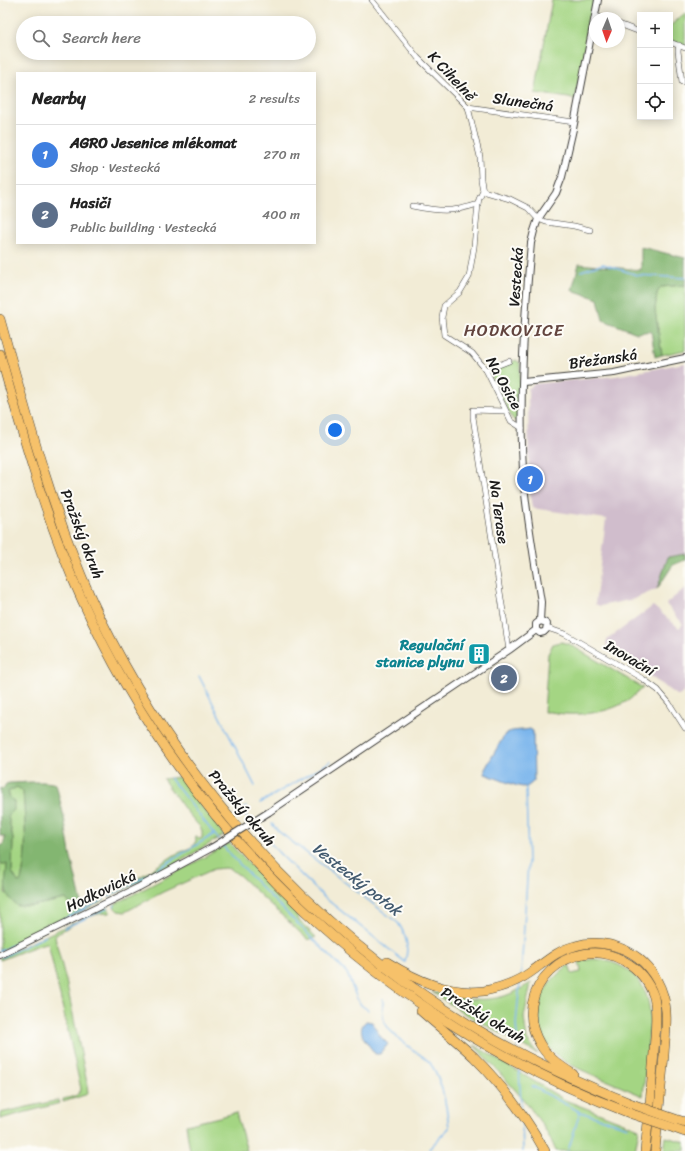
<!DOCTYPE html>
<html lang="en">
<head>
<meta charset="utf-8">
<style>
  :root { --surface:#fff; --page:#f2f2f2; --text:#222; --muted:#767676; --line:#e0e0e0; --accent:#d93025 }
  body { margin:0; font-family:Sriracha,sans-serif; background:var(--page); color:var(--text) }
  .controls { position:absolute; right:12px; top:12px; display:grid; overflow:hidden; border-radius:0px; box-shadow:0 2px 10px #0003 }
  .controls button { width:36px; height:36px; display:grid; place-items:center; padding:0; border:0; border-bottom:1px solid var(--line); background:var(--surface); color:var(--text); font:20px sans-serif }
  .compass { position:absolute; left:589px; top:12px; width:36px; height:36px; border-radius:50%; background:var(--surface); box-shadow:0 2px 10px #0003; rotate:182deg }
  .you { position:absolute; left:335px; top:430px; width:14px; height:14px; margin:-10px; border:3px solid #fff; border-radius:50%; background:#1a73e8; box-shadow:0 0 0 6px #1a73e833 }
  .badge { display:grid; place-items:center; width:26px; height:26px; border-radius:50%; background:var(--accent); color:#fff; font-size:13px; font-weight:700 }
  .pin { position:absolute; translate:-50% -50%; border:2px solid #fff; box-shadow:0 1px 4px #0006 }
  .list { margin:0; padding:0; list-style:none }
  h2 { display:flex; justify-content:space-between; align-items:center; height:52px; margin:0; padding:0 16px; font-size:17px }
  h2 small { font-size:13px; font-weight:400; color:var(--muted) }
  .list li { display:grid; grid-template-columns:26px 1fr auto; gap:12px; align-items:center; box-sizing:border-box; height:60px; padding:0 16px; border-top:1px solid var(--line) }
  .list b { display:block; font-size:15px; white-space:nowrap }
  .list p { margin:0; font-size:13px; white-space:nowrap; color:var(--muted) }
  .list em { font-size:13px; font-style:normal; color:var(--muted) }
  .icon { flex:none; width:22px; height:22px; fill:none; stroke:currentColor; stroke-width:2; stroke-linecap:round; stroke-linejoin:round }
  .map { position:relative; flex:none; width:685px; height:1151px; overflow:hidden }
  .search { position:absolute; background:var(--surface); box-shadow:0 2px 10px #0003; left:16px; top:16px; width:300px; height:44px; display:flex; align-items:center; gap:10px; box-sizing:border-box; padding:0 14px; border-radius:22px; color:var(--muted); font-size:15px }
  .panel { position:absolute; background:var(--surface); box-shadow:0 2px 10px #0003; left:16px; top:72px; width:300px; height:172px; border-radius:0px }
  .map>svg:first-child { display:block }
</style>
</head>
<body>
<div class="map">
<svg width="685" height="1151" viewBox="0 0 685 1151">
  <rect width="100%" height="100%" fill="#fdfcf7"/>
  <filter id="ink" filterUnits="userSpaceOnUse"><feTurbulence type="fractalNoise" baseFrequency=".025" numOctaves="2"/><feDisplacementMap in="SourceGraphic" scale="8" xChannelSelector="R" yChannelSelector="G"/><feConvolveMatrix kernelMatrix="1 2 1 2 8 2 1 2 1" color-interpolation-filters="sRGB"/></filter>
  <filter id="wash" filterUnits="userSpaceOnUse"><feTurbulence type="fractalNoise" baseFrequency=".012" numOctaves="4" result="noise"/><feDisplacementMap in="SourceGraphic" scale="16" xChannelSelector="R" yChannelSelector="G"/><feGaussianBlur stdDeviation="0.9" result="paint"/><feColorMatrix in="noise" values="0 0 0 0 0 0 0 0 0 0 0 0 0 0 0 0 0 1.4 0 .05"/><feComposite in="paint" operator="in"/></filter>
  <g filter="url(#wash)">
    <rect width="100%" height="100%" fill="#f2ecd6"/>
    <!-- industrial -->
    <g fill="#d0bdcc">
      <polygon points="685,363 685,554 668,557 657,589 634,599 600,606 595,604 606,519 532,508 529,488 528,389 534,384 616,376"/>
      <polygon points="685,588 685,691 679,696 676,695 621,655 607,647 606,643 608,639 653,606 679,628 683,624 666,604"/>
    </g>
    <!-- green -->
    <g fill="#a4d583" stroke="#607850">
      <polygon points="552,0 594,0 575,99 535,93"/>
      <polygon points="685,13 685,47 670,40 670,26"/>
      <polygon points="685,285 685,350 662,355 655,310 657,293 661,287"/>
      <polygon points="516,360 520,363 519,418 517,421 515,421 512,418 490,373 495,369"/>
      <path d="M561 642 569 644 643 688C638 691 634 696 629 700 610 712 588 715 566 714 558 714 551 711 544 712L548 654 553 644Z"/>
      <polygon points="179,777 224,835 176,864 109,897 105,890 121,887 137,879 176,854 192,847 196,841 195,836 199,839 202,838 202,831 200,827 186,811 163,779"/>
      <path d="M17 787 23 791C25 820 28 851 21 881L17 882 12 872 13 839 8 816 14 810 8 792Z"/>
      <polygon points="229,843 293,909 300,922 316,937 308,940 239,875 230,869 225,868 214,869 163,892 125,912 118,911 114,907 115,904 194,863"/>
      <path d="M0 864H7L5 893 31 906 66 899 82 909C86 906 87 906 91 904 96 902 98 898 100 894L105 900 51 927 49 923H46L48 929 0 952Z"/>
      <path d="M107 907 108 908 110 912 109 913C92 912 68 926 55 936L56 942 67 985 87 1083 88 1094 63 1102V1099C70 1097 79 1097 81 1089L48 943 42 944 0 960V957Z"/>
      <path d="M594 959C630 962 651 984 650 1021L643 1096C628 1090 613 1083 598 1077 567 1064 537 1052 539 1012 540 990 552 978 569 965L572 974 581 972 579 961Z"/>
      <path d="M531 983 524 1017 527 1040 538 1054 464 1013 432 992C453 996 475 1002 496 998 509 996 520 989 531 983Z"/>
      <path d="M474 1045 565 1100 639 1129 635 1151H556C539 1110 503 1078 474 1045Z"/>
      <polygon points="59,1100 60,1103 0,1119 0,1113"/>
      <polygon points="236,1113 247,1151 190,1151 186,1125"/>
      <polygon points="666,1137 685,1142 685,1151 664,1151"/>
    </g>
    <!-- forest -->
    <g fill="#83b671" stroke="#506946" fill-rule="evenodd">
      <polygon points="641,247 685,258 685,285 661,287 657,293 655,310 662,355 655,357 651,331 637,333 603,320 598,299 572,290 579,264 641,270"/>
      <polygon points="685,554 685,560 673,565 657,589 668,557"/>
      <path d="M9 783C22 783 45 780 56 784L64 817 70 853 83 909 76 913 66 899 31 906H17C1 892 6 884 7 864H0V846L3 845 5 838 4 836H0V788L3 789 6 784ZM17 787 23 791C25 821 28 851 21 881L18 882 12 872 13 839 8 816 14 810V802L10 797 8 792Z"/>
    </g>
    <!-- water -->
    <g fill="#7bb6ec" stroke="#4c6984">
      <path d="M530 729 533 731 534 781C531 783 529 786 526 787 518 788 494 777 485 774V769L505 734C512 729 521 731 530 729Z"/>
      <path d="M366 1021 372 1022 380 1036 388 1044 380 1054H375C369 1044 354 1032 366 1021Z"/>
    </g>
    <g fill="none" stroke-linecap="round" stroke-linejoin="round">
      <!-- stream -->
      <g stroke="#7bb6ec" stroke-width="1.5">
        <polyline points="581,271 603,264 637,275 685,278"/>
        <polyline points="199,676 255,786"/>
        <polyline points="212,774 251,822"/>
        <polyline points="170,778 219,840"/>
        <polyline points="260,803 330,762"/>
        <polyline points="241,811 246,807"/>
        <path d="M272 824 278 831 398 923C407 936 409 947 405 962"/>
        <polyline points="254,825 280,854 325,898 405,962"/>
        <polyline points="222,845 257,883 347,973 357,999 361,1005 368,1010"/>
        <polyline points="109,896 148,875 214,834"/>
        <polyline points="114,906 115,905"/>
        <polyline points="51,926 104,899"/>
        <polyline points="64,928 108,908"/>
        <polyline points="0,951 47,928"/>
        <polyline points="2,957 46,936"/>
        <polyline points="521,974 528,863 526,787"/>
        <path d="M383 999C383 1004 382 1012 383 1017 385 1030 405 1044 416 1052 422 1056 428 1059 432 1066 442 1081 447 1109 449 1128L429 1149"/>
        <polyline points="518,1048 516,1023 520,982"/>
        <polyline points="519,1066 521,1106"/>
        <polyline points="532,1086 580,1112 628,1127"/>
        <polyline points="522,1122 523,1151"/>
        <polyline points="568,1151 580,1112"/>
      </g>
    </g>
  </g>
  <g filter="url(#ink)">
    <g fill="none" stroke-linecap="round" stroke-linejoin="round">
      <!-- minor casing -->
      <g stroke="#3c3b38" stroke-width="6">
        <g id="minor">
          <polyline points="372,0 418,58 468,107 480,157 481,180 483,191"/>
          <polyline points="595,16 602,18"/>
          <polyline points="619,24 640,32"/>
          <polyline points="670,42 685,48"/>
          <polyline points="679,45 678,51 682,82"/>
          <polyline points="468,107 574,122"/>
          <polyline points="483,191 510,199 528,208 538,219 546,222 574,226 590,230"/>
          <polyline points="478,204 474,247 469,277 460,292 444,306 442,317 444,335 472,353 486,370 511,421 522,428"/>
          <path d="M412 206C439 211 451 213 478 204L479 199 483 191"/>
          <polyline points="486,370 509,361"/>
          <polyline points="505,411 473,410 473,417 509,650"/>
          <polyline points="547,628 565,634 643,679 658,690 669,703 685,728"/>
        </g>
      </g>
      <!-- tertiary casing -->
      <g stroke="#3c3b38" stroke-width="8">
        <g id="tertiary">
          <polyline points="523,382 614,373 685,358"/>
          <path d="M536 630V624L540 621 541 602C535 564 528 524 524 485 518 405 524 323 531 243L534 231 538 219 556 193 562 177 573 129 598 0"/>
          <polyline points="536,630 540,633 544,632 546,630 547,624 544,622 540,621"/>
          <polyline points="269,812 509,650 536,630"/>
          <polyline points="0,955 139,887 213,847"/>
        </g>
      </g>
      <!-- motorway casing -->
      <g stroke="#3c3b38" stroke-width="10">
        <g id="motorway">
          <path d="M0 319C26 412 51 507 90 596 172 776 309 930 480 1031 528 1060 580 1083 632 1104"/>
          <path d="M0 354C23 436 46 521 82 600 191 839 385 1020 632 1114"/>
          <path d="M387 962C416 980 448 995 484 991 500 988 517 982 531 972 545 962 558 950 575 946 591 941 609 943 625 950 643 958 657 975 663 995 669 1014 665 1035 664 1055 661 1087 658 1119 655 1151"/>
          <path d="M421 1011C438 1026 457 1041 474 1057 502 1085 526 1117 545 1151"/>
          <path d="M573 1074C560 1066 547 1057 540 1044 508 990 571 931 624 961 638 968 649 982 654 997 658 1015 655 1034 654 1052 652 1085 649 1118 645 1151"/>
          <polyline points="675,1119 685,1122"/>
          <polyline points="674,1128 685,1132"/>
        </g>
      </g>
      <!-- minor -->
      <use href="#minor" stroke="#fff" stroke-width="5"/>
      <!-- tertiary -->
      <use href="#tertiary" stroke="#fff" stroke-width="6"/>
      <!-- motorway -->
      <use href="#motorway" stroke="#f6c16b" stroke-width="9"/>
      <!-- tertiary-bridge casing -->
      <g stroke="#3c3b38" stroke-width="8" stroke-linecap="butt">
        <polyline id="tertiary-bridge" points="213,847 269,812"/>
      </g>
      <!-- motorway-bridge casing -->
      <g stroke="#3c3b38" stroke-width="10" stroke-linecap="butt">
        <g id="motorway-bridge">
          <polyline points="632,1104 675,1119"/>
          <polyline points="632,1114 674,1128"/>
        </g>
      </g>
      <!-- tertiary-bridge -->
      <use href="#tertiary-bridge" stroke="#fff" stroke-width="6"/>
      <!-- motorway-bridge -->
      <use href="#motorway-bridge" stroke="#f6c16b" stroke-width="9"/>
    </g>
  </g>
  <!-- icons -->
  <defs>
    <g id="building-square" transform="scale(1.15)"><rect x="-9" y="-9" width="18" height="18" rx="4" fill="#0f9aa8" stroke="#fdfcf7"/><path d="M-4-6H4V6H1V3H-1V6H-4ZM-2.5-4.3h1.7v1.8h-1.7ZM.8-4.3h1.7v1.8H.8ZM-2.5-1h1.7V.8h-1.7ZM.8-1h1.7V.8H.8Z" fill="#fff"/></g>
  </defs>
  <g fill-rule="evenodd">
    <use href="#building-square" x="479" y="654"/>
  </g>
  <g text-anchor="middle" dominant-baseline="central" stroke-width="4" stroke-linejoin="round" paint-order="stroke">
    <!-- street labels -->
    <g font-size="15" fill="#1c1c1c" stroke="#fdfcf7">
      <text transform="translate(452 76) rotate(47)">K Cihelně</text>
      <text transform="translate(523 102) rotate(8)">Slunečná</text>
      <text transform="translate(516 277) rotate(-86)">Vestecká</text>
      <text transform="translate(603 359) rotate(-8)">Břežanská</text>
      <text transform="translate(504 383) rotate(61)">Na Osice</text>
      <text transform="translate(499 512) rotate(82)">Na Terase</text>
      <text transform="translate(82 534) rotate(69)">Pražský okruh</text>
      <text transform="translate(630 658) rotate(31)">Inovační</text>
      <text transform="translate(242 808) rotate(50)">Pražský okruh</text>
      <text transform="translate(101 891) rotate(-26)">Hodkovická</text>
      <text transform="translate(483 1015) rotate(31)">Pražský okruh</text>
    </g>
    <!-- culture labels -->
    <g font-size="15" font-weight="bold" fill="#0d838f" stroke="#fdfcf7" text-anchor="end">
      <text x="464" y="645">Regulační<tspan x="464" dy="17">stanice plynu</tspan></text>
    </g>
    <!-- water labels -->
    <g font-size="16" font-style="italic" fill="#425a6f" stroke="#fdfcf7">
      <text transform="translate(357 879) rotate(38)">Vestecký potok</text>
    </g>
    <!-- quarter labels -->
    <g font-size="17" letter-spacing="1" fill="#62443e" stroke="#fdfcf7">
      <text x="514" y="330">HODKOVICE</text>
    </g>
  </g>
</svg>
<div class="controls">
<button>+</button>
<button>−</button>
<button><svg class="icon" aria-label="locate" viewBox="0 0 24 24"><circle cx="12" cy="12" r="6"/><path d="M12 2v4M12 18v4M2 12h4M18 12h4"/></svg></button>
</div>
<svg class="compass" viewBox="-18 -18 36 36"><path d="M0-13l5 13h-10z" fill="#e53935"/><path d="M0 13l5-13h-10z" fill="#767676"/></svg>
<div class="you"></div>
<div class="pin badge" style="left:530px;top:479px;background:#3f7fe0">1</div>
<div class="pin badge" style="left:504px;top:678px;background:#5c6f8a">2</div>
<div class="search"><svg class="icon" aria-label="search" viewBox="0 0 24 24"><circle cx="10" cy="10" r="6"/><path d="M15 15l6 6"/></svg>Search here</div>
<section class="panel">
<h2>Nearby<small>2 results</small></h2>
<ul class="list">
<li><span class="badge" style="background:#3f7fe0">1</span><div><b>AGRO Jesenice mlékomat</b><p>Shop · Vestecká</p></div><em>270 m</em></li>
<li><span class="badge" style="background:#5c6f8a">2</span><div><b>Hasiči</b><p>Public building · Vestecká</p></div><em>400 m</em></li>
</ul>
</section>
</div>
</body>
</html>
